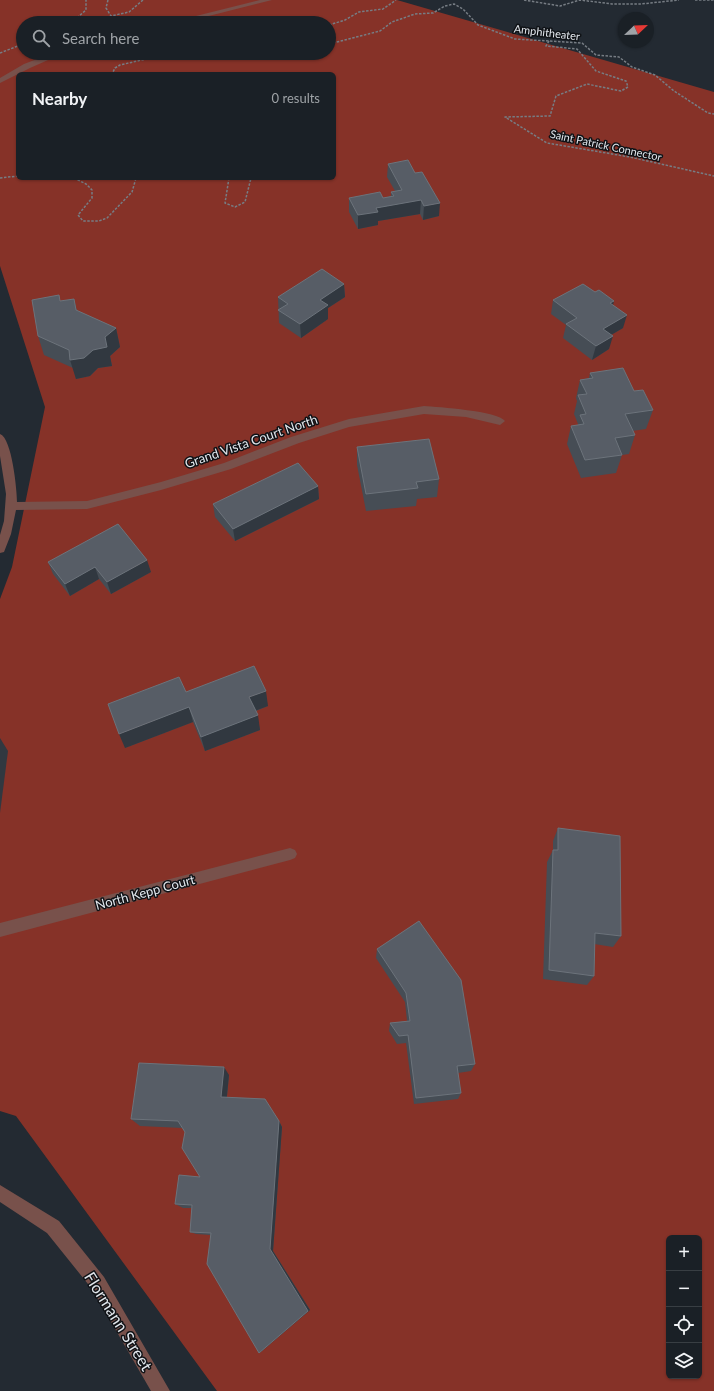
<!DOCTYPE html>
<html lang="en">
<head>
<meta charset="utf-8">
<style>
  :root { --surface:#1a2026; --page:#23282e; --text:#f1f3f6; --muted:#9fa3a7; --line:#383e43 }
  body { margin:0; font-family:Lato,sans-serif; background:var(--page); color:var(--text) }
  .controls { position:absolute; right:12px; bottom:12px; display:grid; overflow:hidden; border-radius:6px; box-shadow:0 1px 3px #0004 }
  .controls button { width:36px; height:36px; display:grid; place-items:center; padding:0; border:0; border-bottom:1px solid var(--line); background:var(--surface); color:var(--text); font:20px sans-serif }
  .compass { position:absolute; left:618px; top:12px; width:36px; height:36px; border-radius:50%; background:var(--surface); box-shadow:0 1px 3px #0004; rotate:67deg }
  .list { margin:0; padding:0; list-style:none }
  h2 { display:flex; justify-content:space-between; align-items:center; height:52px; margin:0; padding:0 16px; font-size:17px }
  h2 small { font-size:13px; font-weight:400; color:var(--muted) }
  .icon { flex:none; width:22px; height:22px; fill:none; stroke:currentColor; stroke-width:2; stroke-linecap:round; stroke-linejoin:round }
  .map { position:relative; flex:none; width:714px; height:1391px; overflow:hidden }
  .search { position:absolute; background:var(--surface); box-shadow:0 1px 3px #0004; left:16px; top:16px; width:320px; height:44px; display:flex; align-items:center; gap:10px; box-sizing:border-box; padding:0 14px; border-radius:22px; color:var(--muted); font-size:15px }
  .panel { position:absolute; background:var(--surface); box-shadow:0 1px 3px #0004; left:16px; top:72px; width:320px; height:108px; border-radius:6px }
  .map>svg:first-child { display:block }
</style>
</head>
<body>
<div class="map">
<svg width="714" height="1391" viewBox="0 0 714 1391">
  <rect width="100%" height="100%" fill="#232a32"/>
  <!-- forest -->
  <path fill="#863228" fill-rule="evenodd" d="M0 0H397L714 92V1391H217L16 1116 0 1111V599L12 567 45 407 0 266ZM23 23H329V53H23ZM18 74H334V178H18ZM669 1238H699V1376H669Z"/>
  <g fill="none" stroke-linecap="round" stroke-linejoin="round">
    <!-- path -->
    <g stroke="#777d84" stroke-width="1.5" stroke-dasharray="2.5 1.5" stroke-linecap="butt">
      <polyline points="108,0 106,8 111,16 129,12 143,0"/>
      <polyline points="524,0 560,6 580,0 612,4 641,4 679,0"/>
      <polyline points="695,0 714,0"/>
      <polyline points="71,23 86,10 86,0"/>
      <polyline points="329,25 345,20 359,12 383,9 396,0"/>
      <polyline points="549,41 546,46 577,49 596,71 626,81 628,87 621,91 587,84 556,96 550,116 505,117 547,143 630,157 714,176"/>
      <polyline points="329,44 380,31 392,22 415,14 433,13 445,6 454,4 463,9 478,25 515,39 582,43 596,55 619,57 632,67 655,75 674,91 708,113 714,114"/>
      <polyline points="0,53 23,44"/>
      <polyline points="116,74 113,72 115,68 120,65 172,53"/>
      <polyline points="0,178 18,176"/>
      <polyline points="74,178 86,184 92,190 92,198 78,215 83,221 99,221 107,218 132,192 136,178"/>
      <polyline points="229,178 225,203 235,207 245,202 251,178"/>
    </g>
    <!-- minor -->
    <g fill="#78514b" fill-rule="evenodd">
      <polygon points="260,0 272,0 181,23 168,23"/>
      <polygon points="53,53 64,53 30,68 0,83 0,78 24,64"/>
      <path d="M424 406C438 407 498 411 505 421L500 425 466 417 424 414 349 427 299 443 231 469 161 490 87 509 16 510 11 534 4 552 0 553V535L4 521 6 494 0 456V434C12 438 17 490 17 502L87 501 161 482 224 463 291 437 349 419Z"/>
      <polygon points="290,848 295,850 297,854 295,858 290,860 0,937 0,923"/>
      <polygon points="0,1185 59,1221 104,1277 170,1391 151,1391 92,1289 47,1233 0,1202"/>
    </g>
  </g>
  <!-- wall -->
  <g fill="#464d55">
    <polygon points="388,164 439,216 423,220 420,214 378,221 378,225 358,229 349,212 349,198 383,198 391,196 391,192 395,191 387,177"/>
    <polygon points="344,284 345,297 328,308 328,319 301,338 279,323 278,297"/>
    <polygon points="74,299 77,311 116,328 120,347 110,356 112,366 98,368 90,376 76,379 73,368 44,355 38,336 61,301"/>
    <polygon points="553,300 613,305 623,328 611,335 609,349 592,360 563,338 566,325 551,314"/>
    <polygon points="590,373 634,391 653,410 646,429 632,431 635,435 629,454 622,455 616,473 581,478 567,444 571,426 578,425 578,424 574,414 577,401 576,398 580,380 589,378"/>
    <polygon points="357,447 439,479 437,497 417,499 416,506 366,511 357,465"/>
    <polygon points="318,486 319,499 235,541 215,517 213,504"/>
    <polygon points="48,562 151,572 111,594 99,579 70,596 53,574"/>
    <polygon points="186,692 268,706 256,711 260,730 205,751 193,722 125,748"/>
    <polygon points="558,828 621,936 613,947 594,944 594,976 587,985 543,979 547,862 553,850 553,841"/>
    <polygon points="377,949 475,1064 471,1071 458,1073 461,1093 458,1099 414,1104 406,1043 397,1044 389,1031 390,1023 407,1021 405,1002 376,958"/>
    <polygon points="229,1075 227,1097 279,1121 282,1127 273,1251 310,1310 263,1350 259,1353 210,1235 196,1234 190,1232 192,1208 183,1208 175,1204 200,1177 185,1132 182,1128 140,1126 131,1119"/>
  </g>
  <!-- shaded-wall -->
  <g fill="#313840">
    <polygon points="421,200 420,214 378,221 378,225 358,229 358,215 376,208"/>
    <polygon points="440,203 439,216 423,220 424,206"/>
    <polygon points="344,284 345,297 328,308 328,319 301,338 300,324 320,300"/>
    <polygon points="614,301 611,314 610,303"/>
    <polygon points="627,315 623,328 599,342 603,329"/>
    <polygon points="116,328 120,347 110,356 112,366 98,368 90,376 76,379 70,360"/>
    <polygon points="613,336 609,349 592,360 596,346"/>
    <polygon points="318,486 319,499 235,541 233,529"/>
    <polygon points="147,560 151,572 111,594 107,582"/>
    <polygon points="95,567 99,579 70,596 65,584"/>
    <polygon points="266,691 268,706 252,712 249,697"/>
    <polygon points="189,707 193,722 125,748 119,734"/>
    <polygon points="258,715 260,730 205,751 201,737"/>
    <polygon points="0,738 8,751 0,813"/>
    <polygon points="224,1067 229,1075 226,1105 221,1097"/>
    <polygon points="279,1121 282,1127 273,1251 310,1310 263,1350 259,1353 270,1249"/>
  </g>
  <!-- building -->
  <g fill="#575d66" stroke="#6c737b">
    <polygon points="408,160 415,173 422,172 440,203 424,206 421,200 376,208 378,212 358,215 349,198 380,192 383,198 394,196 391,192 402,190 388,164"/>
    <polygon points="322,269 344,284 320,300 328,305 300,324 278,310 288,304 278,297"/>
    <polygon points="583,284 595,292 599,290 614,301 610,303 627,315 603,329 613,336 596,346 566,324 577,318 553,300"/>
    <polygon points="59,295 60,301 74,299 76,310 116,328 105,337 107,347 93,350 84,358 70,360 69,350 38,336 32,300"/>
    <polygon points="623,368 634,391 643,390 653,410 625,414 635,435 615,438 622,455 585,460 571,426 584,424 580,415 586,414 578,395 587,394 580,380 593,378 590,373"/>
    <polygon points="429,439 439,479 416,482 418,488 366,494 357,447"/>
    <polygon points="298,463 318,486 233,529 213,504"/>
    <polygon points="118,524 147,560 107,582 95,567 65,584 48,562"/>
    <polygon points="254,666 266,691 249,697 258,715 201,737 189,707 119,734 108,704 179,677 186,692"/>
    <polygon points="558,828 620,836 621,936 595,933 594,976 549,970 553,850 558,850"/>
    <polygon points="419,921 461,980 475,1064 457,1066 461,1093 416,1098 408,1035 399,1036 390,1023 410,1021 406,993 377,949"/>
    <polygon points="139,1063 224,1067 221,1097 265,1099 279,1121 270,1249 308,1311 259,1353 207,1264 211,1233 190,1232 192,1205 175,1204 179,1175 200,1177 182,1148 185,1132 178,1121 131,1119"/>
  </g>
  <g text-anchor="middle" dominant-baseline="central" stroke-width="3" stroke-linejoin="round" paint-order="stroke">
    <!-- far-street labels -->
    <g font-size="11" fill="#e2e7ed" stroke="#0f1216">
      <text transform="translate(547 32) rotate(7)">Amphitheater</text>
      <text transform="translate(606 145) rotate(12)">Saint Patrick Connector</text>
    </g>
    <!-- street labels -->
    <g font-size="13" fill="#e2e7ed" stroke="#0f1216">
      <text transform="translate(251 441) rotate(-19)">Grand Vista Court North</text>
      <text transform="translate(145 892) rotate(-15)">North Kepp Court</text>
    </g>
    <!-- near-street labels -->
    <g font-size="16" fill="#e2e7ed" stroke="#0f1216">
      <text transform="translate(119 1321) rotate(58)">Flormann Street</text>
    </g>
  </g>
</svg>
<div class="controls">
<button>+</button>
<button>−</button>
<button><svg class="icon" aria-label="locate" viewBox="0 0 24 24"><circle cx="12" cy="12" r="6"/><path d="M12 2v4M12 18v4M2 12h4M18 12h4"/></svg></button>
<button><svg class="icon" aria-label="layers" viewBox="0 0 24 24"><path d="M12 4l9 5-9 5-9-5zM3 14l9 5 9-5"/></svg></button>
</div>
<svg class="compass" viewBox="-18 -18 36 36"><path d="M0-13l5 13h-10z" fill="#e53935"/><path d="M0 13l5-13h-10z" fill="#9fa3a7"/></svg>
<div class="search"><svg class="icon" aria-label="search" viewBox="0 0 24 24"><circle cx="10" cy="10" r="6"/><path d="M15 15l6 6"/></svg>Search here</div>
<section class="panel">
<h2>Nearby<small>0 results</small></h2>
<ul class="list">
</ul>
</section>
</div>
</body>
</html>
